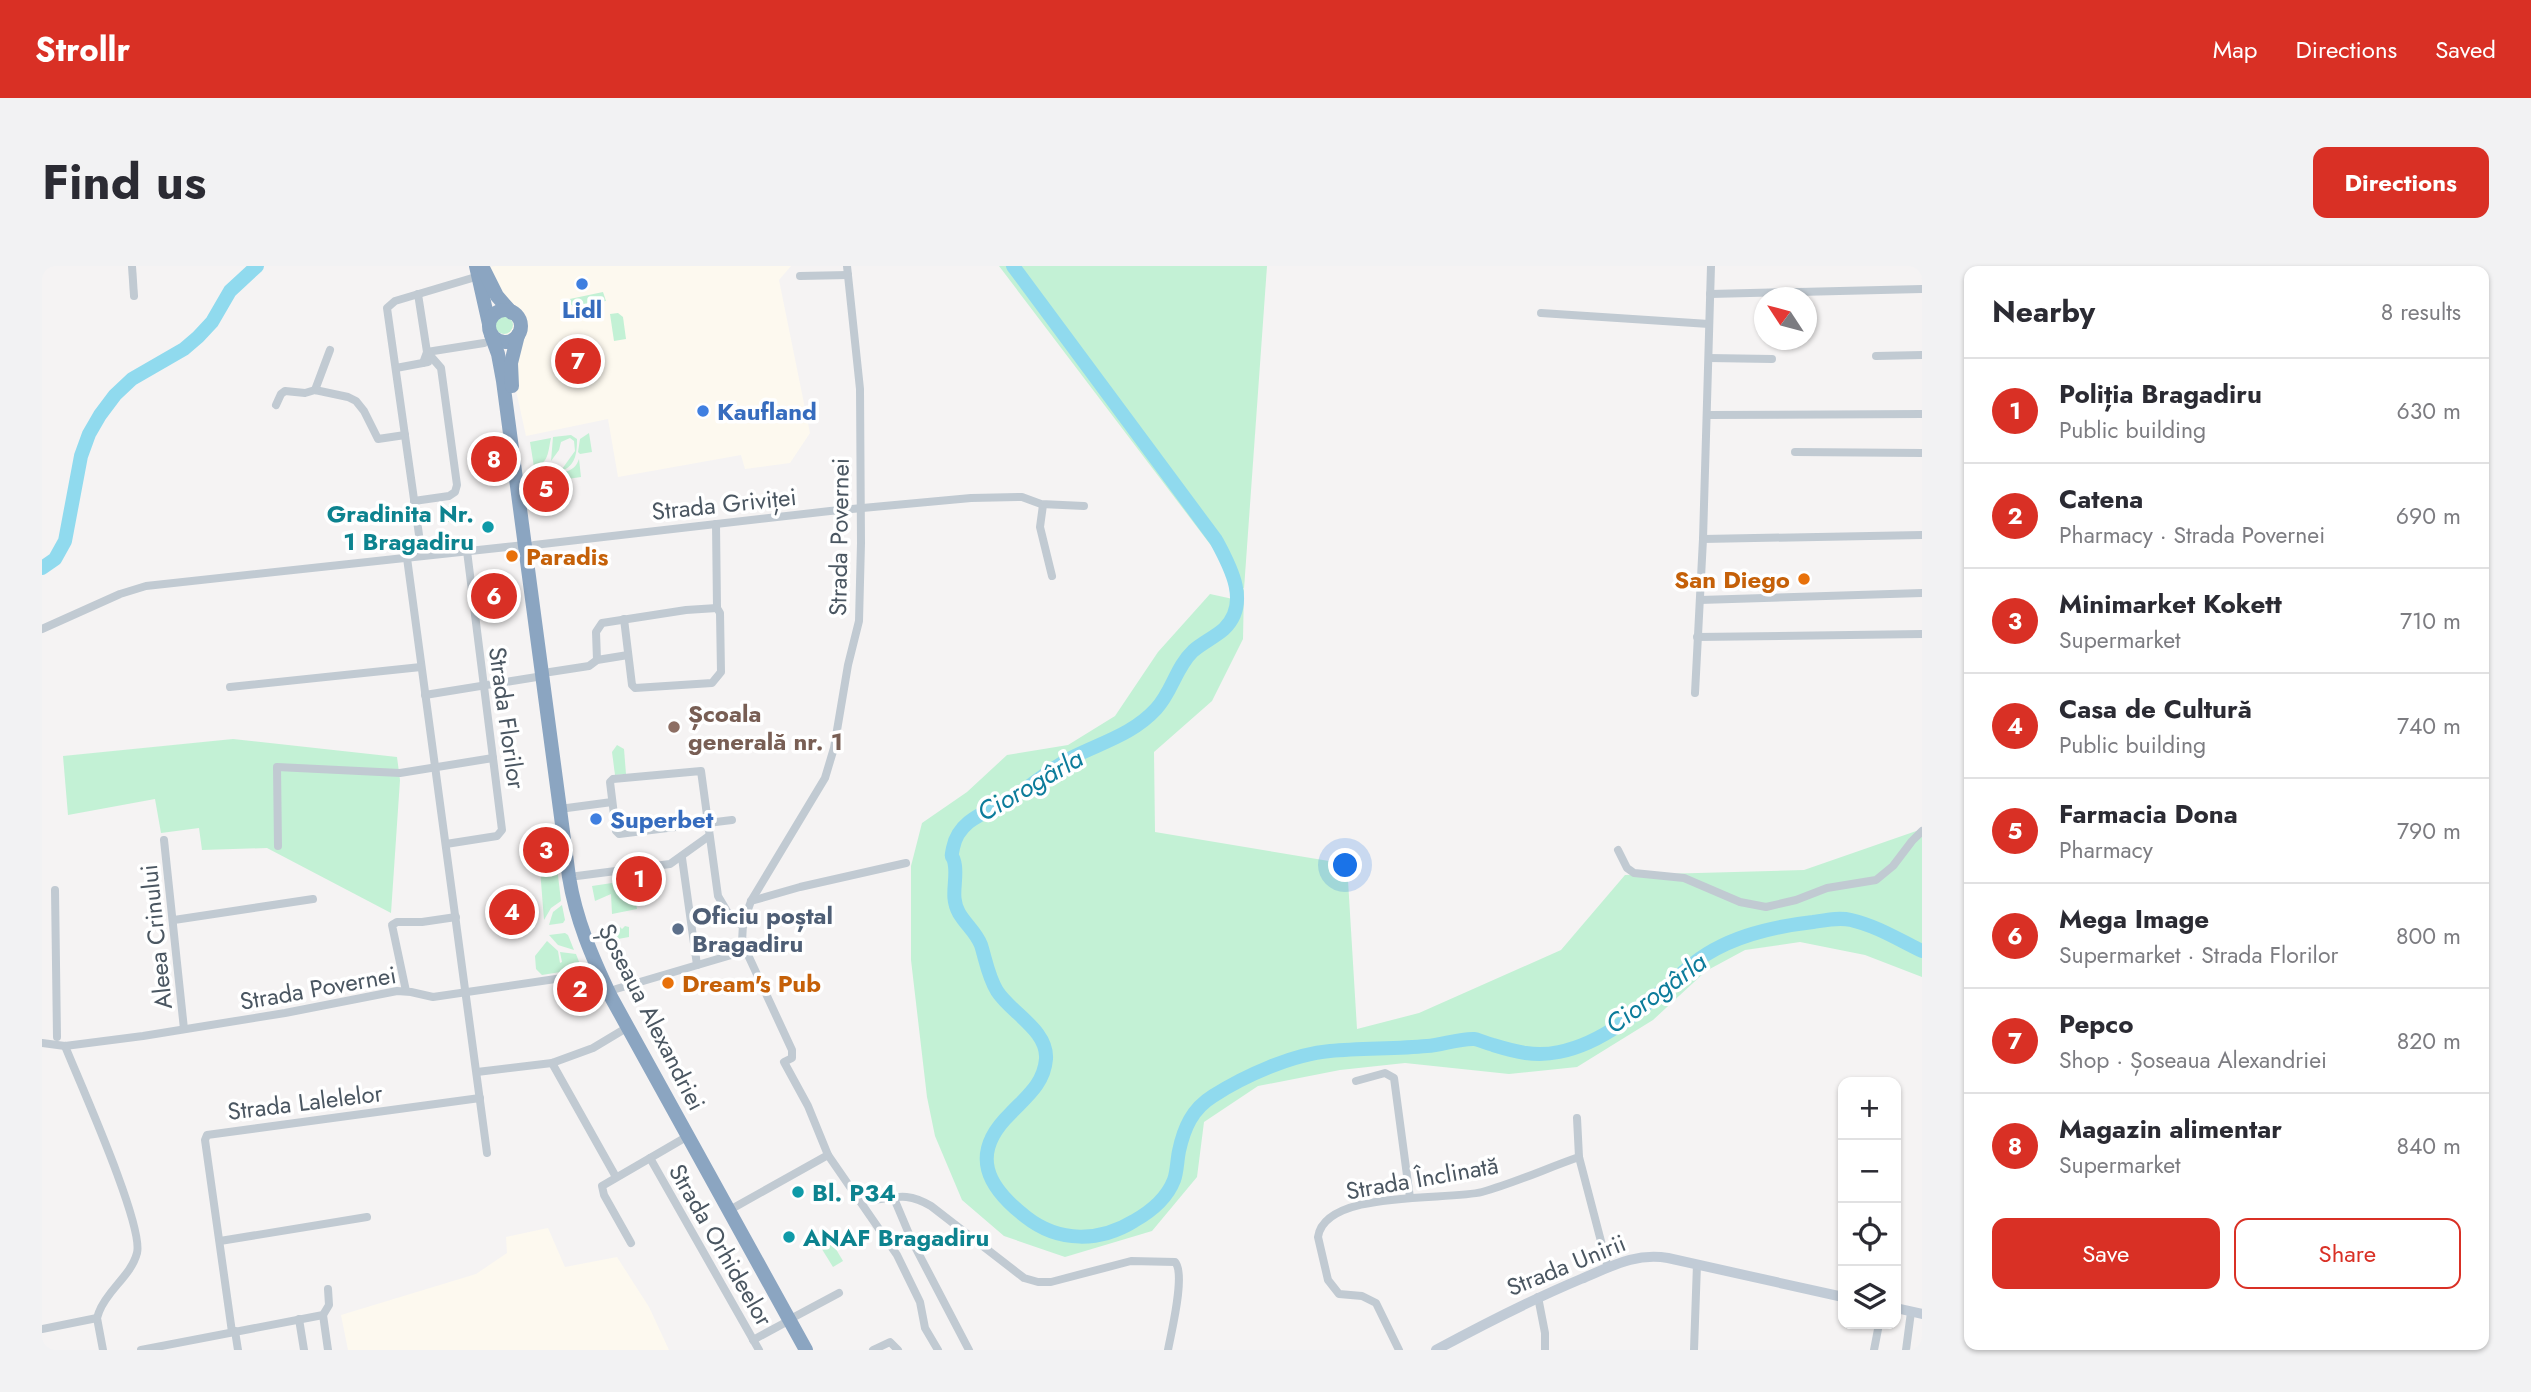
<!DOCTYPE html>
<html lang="en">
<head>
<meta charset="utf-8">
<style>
  :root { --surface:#fff; --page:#f2f2f3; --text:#2b2b33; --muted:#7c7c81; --line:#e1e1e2; --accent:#d93025 }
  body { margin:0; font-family:Jost,sans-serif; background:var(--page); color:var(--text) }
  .controls { position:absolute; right:21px; bottom:21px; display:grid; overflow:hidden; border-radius:14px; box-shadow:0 2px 5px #0004 }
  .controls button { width:63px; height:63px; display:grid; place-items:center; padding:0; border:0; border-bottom:2px solid var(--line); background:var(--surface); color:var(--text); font:35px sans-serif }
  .compass { position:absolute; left:1712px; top:21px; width:63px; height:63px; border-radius:50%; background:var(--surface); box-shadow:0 2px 5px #0004; rotate:306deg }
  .you { position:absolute; left:1304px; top:600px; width:24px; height:24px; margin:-18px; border:5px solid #fff; border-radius:50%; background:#1a73e8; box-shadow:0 0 0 10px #1a73e833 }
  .badge { display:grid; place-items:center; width:46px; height:46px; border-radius:50%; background:var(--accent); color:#fff; font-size:23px; font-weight:700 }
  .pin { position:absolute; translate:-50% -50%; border:4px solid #fff; box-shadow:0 2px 7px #0006 }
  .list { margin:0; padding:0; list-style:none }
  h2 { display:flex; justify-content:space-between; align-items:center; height:91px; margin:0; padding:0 28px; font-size:30px }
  h2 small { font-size:23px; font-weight:400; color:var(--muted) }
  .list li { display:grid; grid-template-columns:46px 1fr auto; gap:21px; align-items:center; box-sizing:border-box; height:105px; padding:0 28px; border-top:2px solid var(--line) }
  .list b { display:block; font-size:26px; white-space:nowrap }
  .list p { margin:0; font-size:23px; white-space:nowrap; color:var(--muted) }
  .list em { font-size:23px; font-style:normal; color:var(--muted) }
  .actions { display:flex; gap:14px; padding:21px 28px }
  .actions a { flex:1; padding:16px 0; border:2px solid var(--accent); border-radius:14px; text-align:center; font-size:24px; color:var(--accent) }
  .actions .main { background:var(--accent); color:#fff }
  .icon { flex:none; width:38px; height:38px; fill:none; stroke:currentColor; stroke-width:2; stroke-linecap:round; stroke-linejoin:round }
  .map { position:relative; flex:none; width:1880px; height:1084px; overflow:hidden; border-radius:14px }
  header { display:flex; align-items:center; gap:42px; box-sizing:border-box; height:98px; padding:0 35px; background:var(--accent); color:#fff }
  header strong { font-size:33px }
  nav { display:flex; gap:38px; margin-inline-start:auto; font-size:24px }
  .intro { display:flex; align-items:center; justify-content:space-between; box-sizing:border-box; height:168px; padding:0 42px }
  h1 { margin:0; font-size:49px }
  .button { padding:18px 32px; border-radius:14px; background:var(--accent); color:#fff; font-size:24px; font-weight:700 }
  main { display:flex; gap:42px; padding:0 42px }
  aside { flex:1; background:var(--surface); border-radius:14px; box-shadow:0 2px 5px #0004 }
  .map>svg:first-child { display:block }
</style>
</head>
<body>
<header>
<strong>Strollr</strong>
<nav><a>Map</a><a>Directions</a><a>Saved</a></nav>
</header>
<div class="intro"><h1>Find us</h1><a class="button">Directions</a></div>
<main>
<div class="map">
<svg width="1880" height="1084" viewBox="0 0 1880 1084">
  <rect width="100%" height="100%" fill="#f5f3f3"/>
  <!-- commercial -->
  <g fill="#fdf9ef">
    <polygon points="454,0 749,0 737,14 768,167 748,197 703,203 699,189 576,211 566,153 484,170 447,1"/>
    <polygon points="506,962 523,1001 575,991 607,1041 627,1084 306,1084 299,1049 434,1008 465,987 464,971"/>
  </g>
  <!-- green -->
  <g fill="#c3f1d5">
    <polygon points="957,0 1225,0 1202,323 1201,373 1170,435 1112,486 1113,566 1305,598 1315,763 1377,747 1519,684 1583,609 1762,604 1880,563 1880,711 1823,689 1758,676 1703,684 1664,705 1611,754 1535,801 1467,808 1363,797 1298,804 1216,820 1162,856 1155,911 1110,965 1023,991 962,970 920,934 893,870 885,831 869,694 869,600 880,557 925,526 965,489 1026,479 1073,450 1116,386 1168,328 1191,333 1202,323"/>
    <polygon points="561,26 564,35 531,40 523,34"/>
    <polygon points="576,47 581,51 584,73 572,75 568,48"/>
    <circle cx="462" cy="59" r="9"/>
    <polygon points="547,167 550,186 538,188 536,186 538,173"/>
    <path d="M529 169 535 173C535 186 534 198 522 204L520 203 533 185 532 175 528 172 519 176 517 184 509 195 511 171Z"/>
    <path d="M509 172C506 185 507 198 492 201L488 176Z"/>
    <path d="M537 193 539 211 519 214 520 219 495 220 493 207 507 205 511 208C524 206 533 205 537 193Z"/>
    <polygon points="416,239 418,254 406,256 404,241"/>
    <polygon points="191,473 355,491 358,514 349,647 225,582 160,584 157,562 119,567 113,533 26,549 21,490"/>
    <polygon points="575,479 582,483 584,508 573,509 570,486"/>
    <polygon points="515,601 519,635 509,642 502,654 498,603"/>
    <polygon points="590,614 595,643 570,648 569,628 553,635 550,620"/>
    <polygon points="520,639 523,654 521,657 507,659 511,646"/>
    <polygon points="583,660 587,661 587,671 565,675 560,663 565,665 568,662 573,664 578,661 580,663"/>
    <polygon points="523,667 526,669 532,684 516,679 507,669"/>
    <polygon points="505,675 516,685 518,697 520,696 518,686 534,688 539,701 537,703 500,709 494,703 493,690"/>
    <polygon points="788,973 801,995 791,1001 778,980"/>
  </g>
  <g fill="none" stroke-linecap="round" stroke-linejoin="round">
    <!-- river -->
    <g stroke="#90daee" stroke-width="14">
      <path d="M971 0 1174 274C1188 300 1209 337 1182 363 1173 371 1160 377 1151 385 1134 401 1130 426 1114 443 1091 468 1061 476 1031 491 1011 501 994 516 975 529 952 545 917 550 911 582 908 597 911 585 913 600 915 617 908 631 917 647 924 659 934 666 939 679 944 695 946 710 955 725 969 747 1006 764 1004 793 1002 818 984 831 968 848 927 888 945 921 984 951 1017 977 1058 976 1092 955 1108 946 1125 932 1132 914 1135 906 1135 895 1137 885 1142 862 1150 843 1171 830 1202 810 1251 788 1288 785 1320 782 1353 783 1385 780 1400 779 1418 772 1433 773 1434 773 1450 779 1451 779 1474 786 1493 791 1517 786 1568 776 1609 734 1646 702 1680 672 1727 661 1771 656 1784 654 1797 651 1809 654 1835 660 1857 674 1880 685"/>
      <polyline points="0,302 13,293 23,275 39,190 47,168 58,149 73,129 90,113 142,83 156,71 170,56 188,25 215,0"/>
    </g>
    <!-- street -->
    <g stroke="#c1cad2" stroke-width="8">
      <polyline points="90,0 92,30"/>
      <polyline points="805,0 818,123 819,277 817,355 806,399 792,482 783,512 709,635 701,658 700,676 750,784 750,792 742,796 766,840 786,889 855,989 878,1036 883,1062 896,1084"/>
      <polyline points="758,10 806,9"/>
      <polyline points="1668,28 1880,23"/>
      <polyline points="1499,47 1667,58"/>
      <polyline points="1834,90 1880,89"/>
      <polyline points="1667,92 1730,93"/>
      <polyline points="381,97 385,86 442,77"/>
      <polyline points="354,102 386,96"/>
      <polyline points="273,124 288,84"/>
      <polyline points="234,139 239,128 243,125 263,127 273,124 306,131 314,135 322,145 336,173 363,169"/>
      <polyline points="1665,149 1880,148"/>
      <polyline points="1753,186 1880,187"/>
      <polyline points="372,235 407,230 413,226 415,219 399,102 385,86 376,28"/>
      <polyline points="1001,239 998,261 1010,310"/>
      <polyline points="1661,273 1880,269"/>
      <polyline points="492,279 788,245 929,232 980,231 999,238 1042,240"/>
      <polyline points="380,290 345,42 353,35 437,10"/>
      <polyline points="365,292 445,887"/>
      <polyline points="1658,334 1880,327"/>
      <polyline points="582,353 590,419 593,422 670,417 679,406 678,347 675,342 674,258"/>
      <polyline points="0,363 78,328 104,320 483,279"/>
      <polyline points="1655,371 1880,368"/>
      <polyline points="555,394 554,366 560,357 644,344 675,342"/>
      <polyline points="508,406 547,400 555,394 586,389"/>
      <polyline points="188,421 379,401"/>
      <polyline points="1653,427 1661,273 1669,0"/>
      <polyline points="383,429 501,410"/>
      <polyline points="525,542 570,536"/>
      <polyline points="690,554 577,568 574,565 568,516 571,513 659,505 676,630 689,652 701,660"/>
      <polyline points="122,574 142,763"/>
      <polyline points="404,578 455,570 460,564 425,285"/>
      <polyline points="236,580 235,501 358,507 451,492"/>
      <polyline points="1576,584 1585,602 1592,607 1642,612 1698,636 1724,641 1754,634 1785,622 1834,614 1851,600 1870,575 1880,565"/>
      <polyline points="640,592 655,699"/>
      <polyline points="535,610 628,598 667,570"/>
      <polyline points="13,624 15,771"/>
      <polyline points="709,635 758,621 864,597"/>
      <polyline points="132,654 271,633"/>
      <polyline points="574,723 703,685"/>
      <polyline points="364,725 350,659 355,656 380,656 414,651"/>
      <polyline points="0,777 23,780 101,770 243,747 355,725 369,726 391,731 534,710 562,716"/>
      <path d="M23 780C37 815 102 959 95 987 89 1010 65 1024 57 1046L55 1052 61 1084"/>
      <polyline points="510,797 574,911"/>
      <polyline points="435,806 510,797 551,782 586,761"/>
      <polyline points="1314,815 1343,807 1352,812 1368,932"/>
      <polyline points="1535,852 1537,891 1566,1002"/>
      <polyline points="608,892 717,1084"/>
      <polyline points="851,930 870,975 927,1084"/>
      <path d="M819 934C848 936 859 922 889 940L982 1012 996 1016H1009L1089 995 1133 996C1144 1008 1129 1067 1126 1084"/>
      <polyline points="693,941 786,889"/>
      <polyline points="178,975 325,951"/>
      <polyline points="589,977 562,929 560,920 646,870"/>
      <polyline points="1496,1031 1503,1067 1503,1084"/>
      <polyline points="281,1049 286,1084"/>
      <polyline points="754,1050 797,1027"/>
      <polyline points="257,1053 262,1084"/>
      <polyline points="0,1063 55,1052"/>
      <polyline points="193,1065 196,1084"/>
      <polyline points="190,1066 163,874 165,869 438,832"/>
      <polyline points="711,1074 748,1054"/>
      <polyline points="99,1084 281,1049 287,1039 286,1023"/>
      <polyline points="831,1084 848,1076 856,1084"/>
      <path d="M1357 1084 1334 1037 1320 1030 1297 1028 1286 1014 1276 971C1283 923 1405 935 1440 926 1473 917 1505 902 1537 891"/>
      <polyline points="1652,1084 1655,998"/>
      <polyline points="1832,1084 1837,1058"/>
      <polyline points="1864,1084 1869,1046"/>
    </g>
    <!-- secondary -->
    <g stroke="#c1cbd6" stroke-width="10">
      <polyline points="1854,1042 1880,1048"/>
      <path d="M1394 1084C1442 1058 1489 1034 1539 1013 1568 1001 1594 986 1626 992L1801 1031"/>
    </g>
    <!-- highway -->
    <g stroke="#8ba5c1" stroke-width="14">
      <polyline points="434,0 447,58"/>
      <polyline points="442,4 455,30 470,47"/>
      <circle cx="463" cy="60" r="16"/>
      <path d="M449 69 456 88 461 115 527 611C534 654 550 691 569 731L764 1084"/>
      <polyline points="470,120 469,97 476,69"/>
    </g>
  </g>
  <!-- markers -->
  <g fill="#3f7fe0" stroke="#fff" stroke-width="2.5">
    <circle cx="540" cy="18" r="7"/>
    <circle cx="661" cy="145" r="7"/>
    <circle cx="554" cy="553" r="7"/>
  </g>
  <g fill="#0f9aa8" stroke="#fff" stroke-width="2.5">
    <circle cx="446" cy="261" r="7"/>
    <circle cx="756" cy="926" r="7"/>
    <circle cx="747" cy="971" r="7"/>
  </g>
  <g fill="#e8710a" stroke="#fff" stroke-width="2.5">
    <circle cx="470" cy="290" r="7"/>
    <circle cx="1762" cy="313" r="7"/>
    <circle cx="626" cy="717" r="7"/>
  </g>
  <circle fill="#8d6e63" stroke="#fff" stroke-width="2.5" cx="632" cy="461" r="7"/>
  <circle fill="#5c6f8a" stroke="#fff" stroke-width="2.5" cx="636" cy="663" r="7"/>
  <g text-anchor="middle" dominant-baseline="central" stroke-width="7" stroke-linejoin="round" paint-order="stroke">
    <!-- shop labels -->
    <g font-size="24" font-weight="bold" fill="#366cbe" stroke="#fff" text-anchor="start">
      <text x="540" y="43" text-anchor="middle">Lidl</text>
      <text x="675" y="145">Kaufland</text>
      <text x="568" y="553">Superbet</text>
    </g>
    <!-- street labels -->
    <g font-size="24" fill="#4a5661" stroke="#fff">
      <text transform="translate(682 238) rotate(-6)">Strada Griviței</text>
      <text transform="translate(797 271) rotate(-89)">Strada Povernei</text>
      <text transform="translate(465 452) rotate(82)">Strada Florilor</text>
      <text transform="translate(114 671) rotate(-96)">Aleea Crinului</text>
      <text transform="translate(276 722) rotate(-10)">Strada Povernei</text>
      <text transform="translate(610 751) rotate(63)">Șoseaua Alexandriei</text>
      <text transform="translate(263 836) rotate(-7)">Strada Lalelelor</text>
      <text transform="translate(1380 912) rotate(-10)">Strada Înclinată</text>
      <text transform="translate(679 979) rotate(60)">Strada Orhideelor</text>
      <text transform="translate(1524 999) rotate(-22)">Strada Unirii</text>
    </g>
    <!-- culture labels -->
    <g font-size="24" font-weight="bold" fill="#0d838f" stroke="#fff" text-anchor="start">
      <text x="432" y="247" text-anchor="end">Gradinita Nr.<tspan x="432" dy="28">1 Bragadiru</tspan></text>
      <text x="770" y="926">Bl. P34</text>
      <text x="761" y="971">ANAF Bragadiru</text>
    </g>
    <!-- food labels -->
    <g font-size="24" font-weight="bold" fill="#c56008" stroke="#fff" text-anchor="start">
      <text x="484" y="290">Paradis</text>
      <text x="1748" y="313" text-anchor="end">San Diego</text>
      <text x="640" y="717">Dream's Pub</text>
    </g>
    <!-- education labels -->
    <g font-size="24" font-weight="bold" fill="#785e54" stroke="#fff" text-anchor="start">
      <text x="646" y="447">Școala<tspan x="646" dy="28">generală nr. 1</tspan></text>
    </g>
    <!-- service labels -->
    <g font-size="24" font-weight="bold" fill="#4e5e75" stroke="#fff" text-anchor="start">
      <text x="650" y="649">Oficiu poștal<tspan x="650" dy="28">Bragadiru</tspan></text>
    </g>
    <!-- water labels -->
    <g font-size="26" font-style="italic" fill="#0c7c9b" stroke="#fff">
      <text transform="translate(988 519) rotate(-30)">Ciorogârla</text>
      <text transform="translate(1614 727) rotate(-36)">Ciorogârla</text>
    </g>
  </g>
</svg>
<div class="controls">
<button>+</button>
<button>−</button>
<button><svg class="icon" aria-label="locate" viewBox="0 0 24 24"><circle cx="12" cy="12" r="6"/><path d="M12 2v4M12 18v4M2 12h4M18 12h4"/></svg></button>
<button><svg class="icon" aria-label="layers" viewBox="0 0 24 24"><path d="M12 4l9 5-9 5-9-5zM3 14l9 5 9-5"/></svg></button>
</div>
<svg class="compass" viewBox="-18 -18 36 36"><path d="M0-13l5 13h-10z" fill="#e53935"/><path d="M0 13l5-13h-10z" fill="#7c7c81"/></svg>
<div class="you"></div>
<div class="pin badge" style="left:597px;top:613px">1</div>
<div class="pin badge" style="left:538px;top:723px">2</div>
<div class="pin badge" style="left:504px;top:584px">3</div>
<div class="pin badge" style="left:470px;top:646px">4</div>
<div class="pin badge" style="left:504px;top:223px">5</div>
<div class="pin badge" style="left:452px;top:330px">6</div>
<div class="pin badge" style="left:536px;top:95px">7</div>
<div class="pin badge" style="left:452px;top:193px">8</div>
</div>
<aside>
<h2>Nearby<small>8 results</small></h2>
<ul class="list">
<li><span class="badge">1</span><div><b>Poliția Bragadiru</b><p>Public building</p></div><em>630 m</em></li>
<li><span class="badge">2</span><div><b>Catena</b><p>Pharmacy · Strada Povernei</p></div><em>690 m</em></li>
<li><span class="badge">3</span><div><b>Minimarket Kokett</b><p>Supermarket</p></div><em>710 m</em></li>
<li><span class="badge">4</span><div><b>Casa de Cultură</b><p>Public building</p></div><em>740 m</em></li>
<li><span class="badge">5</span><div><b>Farmacia Dona</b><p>Pharmacy</p></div><em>790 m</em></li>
<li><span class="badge">6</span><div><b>Mega Image</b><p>Supermarket · Strada Florilor</p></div><em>800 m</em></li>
<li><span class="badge">7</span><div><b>Pepco</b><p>Shop · Șoseaua Alexandriei</p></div><em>820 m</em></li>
<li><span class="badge">8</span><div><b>Magazin alimentar</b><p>Supermarket</p></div><em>840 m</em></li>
</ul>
<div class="actions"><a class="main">Save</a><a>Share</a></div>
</aside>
</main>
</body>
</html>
